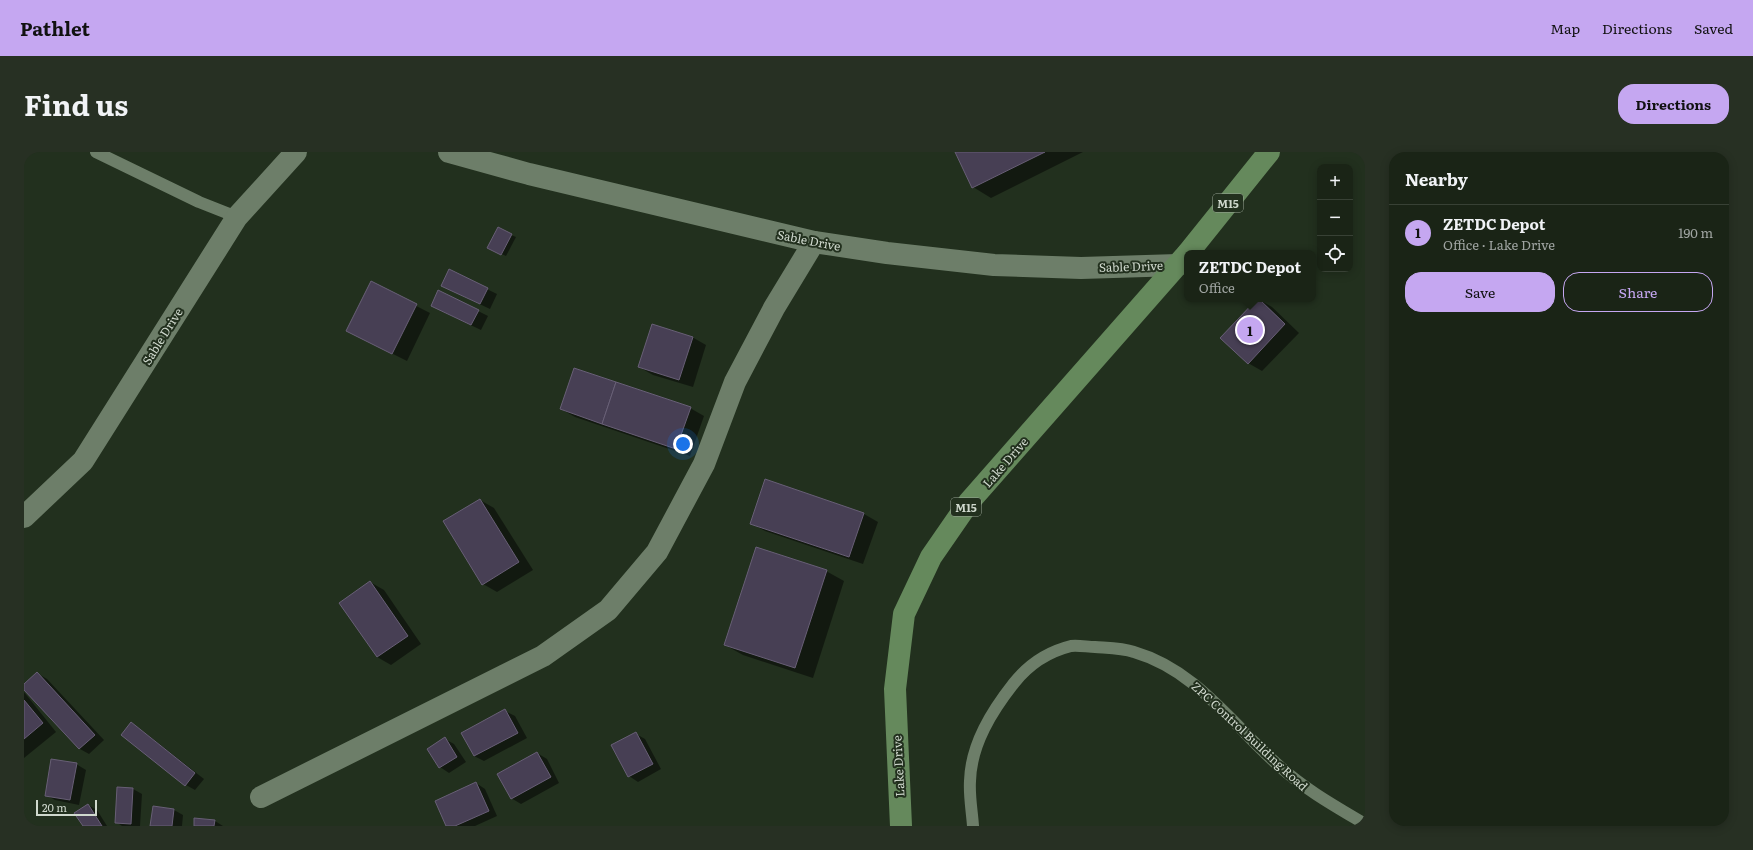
<!DOCTYPE html>
<html lang="en">
<head>
<meta charset="utf-8">
<style>
  :root { --surface:#1a2416; --page:#273023; --text:#f1f3f6; --muted:#9fa4a1; --line:#384135; --accent:#c5a7f1 }
  body { margin:0; font-family:Literata,serif; background:var(--page); color:var(--text) }
  .controls { position:absolute; right:12px; top:12px; display:grid; overflow:hidden; border-radius:8px; box-shadow:0 2px 10px #0003 }
  .controls button { width:36px; height:36px; display:grid; place-items:center; padding:0; border:0; border-bottom:1px solid var(--line); background:var(--surface); color:var(--text); font:20px sans-serif }
  .scale { position:absolute; left:12px; bottom:10px; width:61px; box-sizing:border-box; padding-left:4px; border:2px solid #cfd8cd; border-top:0; font-size:11px; line-height:14px; white-space:nowrap; color:#cfd8cd; -webkit-text-stroke:3px #22301e; paint-order:stroke }
  .you { position:absolute; left:659px; top:292px; width:14px; height:14px; margin:-10px; border:3px solid #fff; border-radius:50%; background:#1a73e8; box-shadow:0 0 0 6px #1a73e833 }
  .badge { display:grid; place-items:center; width:26px; height:26px; border-radius:50%; background:var(--accent); color:#111; font-size:13px; font-weight:700 }
  .pin { position:absolute; translate:-50% -50%; border:2px solid #fff; box-shadow:0 1px 4px #0006 }
  .popup { position:absolute; left:1160px; top:98px; width:132px; height:52px; box-sizing:border-box; display:grid; place-content:center; border-radius:8px; background:var(--surface); filter:drop-shadow(0 1px 3px #0005); font-size:13px; white-space:nowrap; color:var(--muted) }
  .popup b { font-size:15px; color:var(--text) }
  .popup::after { content:''; position:absolute; left:50%; top:100%; margin-left:-8px; border:8px solid transparent; border-top-color:var(--surface) }
  .list { margin:0; padding:0; list-style:none }
  h2 { display:flex; justify-content:space-between; align-items:center; height:52px; margin:0; padding:0 16px; font-size:17px }
  h2 small { font-size:13px; font-weight:400; color:var(--muted) }
  .list li { display:grid; grid-template-columns:26px 1fr auto; gap:12px; align-items:center; box-sizing:border-box; height:56px; padding:0 16px; border-top:1px solid var(--line) }
  .list b { display:block; font-size:15px; white-space:nowrap }
  .list p { margin:0; font-size:13px; white-space:nowrap; color:var(--muted) }
  .list em { font-size:13px; font-style:normal; color:var(--muted) }
  .actions { display:flex; gap:8px; padding:12px 16px }
  .actions a { flex:1; padding:9px 0; border:1px solid var(--accent); border-radius:16px; text-align:center; font-size:14px; color:var(--accent) }
  .actions .main { background:var(--accent); color:#111 }
  .icon { flex:none; width:22px; height:22px; fill:none; stroke:currentColor; stroke-width:2; stroke-linecap:round; stroke-linejoin:round }
  .map { position:relative; flex:none; width:1341px; height:674px; overflow:hidden; border-radius:16px }
  header { display:flex; align-items:center; gap:24px; box-sizing:border-box; height:56px; padding:0 20px; background:var(--accent); color:#111 }
  header strong { font-size:19px }
  nav { display:flex; gap:22px; margin-inline-start:auto; font-size:14px }
  .intro { display:flex; align-items:center; justify-content:space-between; box-sizing:border-box; height:96px; padding:0 24px }
  h1 { margin:0; font-size:28px }
  .button { padding:10px 18px; border-radius:16px; background:var(--accent); color:#111; font-size:14px; font-weight:700 }
  main { display:flex; gap:24px; padding:0 24px }
  aside { flex:1; background:var(--surface); border-radius:16px; box-shadow:0 2px 10px #0003 }
  .map>svg:first-child { display:block }
</style>
</head>
<body>
<header>
<strong>Pathlet</strong>
<nav><a>Map</a><a>Directions</a><a>Saved</a></nav>
</header>
<div class="intro"><h1>Find us</h1><a class="button">Directions</a></div>
<main>
<div class="map">
<svg width="1341" height="674" viewBox="0 0 1341 674">
  <rect width="100%" height="100%" fill="#22301e"/>
  <!-- shadow -->
  <g fill="#0007">
    <polygon points="932,0 1059,0 967,46 949,35"/>
    <polygon points="487,83 492,85 482,104 469,98"/>
    <polygon points="426,119 473,142 466,157 428,139"/>
    <polygon points="347,131 406,161 383,209 323,179"/>
    <polygon points="1234,147 1248,155 1275,181 1238,219 1224,211"/>
    <polygon points="417,159 454,159 464,164 457,178"/>
    <polygon points="668,185 682,193 669,235 629,223 615,215"/>
    <polygon points="666,256 680,264 666,304 551,265 537,257"/>
    <polygon points="741,328 840,362 854,370 839,412 741,379 727,371"/>
    <polygon points="456,348 470,356 509,418 473,440 459,432"/>
    <polygon points="802,419 820,429 789,526 719,503 701,493"/>
    <polygon points="346,430 360,438 397,492 367,513 353,505"/>
    <polygon points="13,521 23,527 80,588 65,602 56,597 0,536 0,533"/>
    <polygon points="0,540 32,580 0,606"/>
    <polygon points="481,559 491,564 503,586 460,609 450,604"/>
    <polygon points="107,571 116,577 180,627 171,638 162,633"/>
    <polygon points="612,582 621,587 637,617 614,630 605,624"/>
    <polygon points="421,587 430,592 442,610 425,621 416,615"/>
    <polygon points="513,601 523,607 535,631 497,652 487,646"/>
    <polygon points="52,612 62,618 55,653 31,648 22,643"/>
    <polygon points="452,631 461,637 473,664 451,674 423,674"/>
    <polygon points="109,637 118,642 116,674 98,674 92,670"/>
    <polygon points="64,653 73,658 83,674 60,674"/>
    <polygon points="150,658 159,663 158,674 127,674"/>
    <polygon points="191,669 199,674 171,674"/>
  </g>
  <!-- building -->
  <g fill="#473f54" stroke="#685f76">
    <polygon points="931,0 1021,0 948,36"/>
    <polygon points="474,75 488,82 477,103 463,96"/>
    <polygon points="425,117 464,136 456,152 417,134"/>
    <polygon points="347,129 393,152 368,202 322,179"/>
    <polygon points="414,138 455,158 447,173 407,154"/>
    <polygon points="1233,147 1235,147 1261,172 1224,212 1196,186"/>
    <polygon points="628,172 669,185 655,228 614,215"/>
    <polygon points="550,216 592,230 578,272 536,257"/>
    <polygon points="592,230 667,255 652,297 578,272"/>
    <polygon points="741,327 840,361 825,405 726,372"/>
    <polygon points="456,347 495,410 458,433 419,369"/>
    <polygon points="732,395 803,418 771,516 700,493"/>
    <polygon points="346,429 384,484 353,505 315,451"/>
    <polygon points="13,520 71,583 55,597 0,538 0,532"/>
    <polygon points="0,548 19,571 0,587"/>
    <polygon points="481,557 494,581 450,604 437,581"/>
    <polygon points="107,570 171,621 161,634 97,583"/>
    <polygon points="612,580 629,612 604,625 587,593"/>
    <polygon points="421,585 433,605 415,616 403,597"/>
    <polygon points="513,600 527,625 487,647 473,622"/>
    <polygon points="27,607 53,611 46,648 21,644"/>
    <polygon points="452,630 465,659 431,674 422,674 411,649"/>
    <polygon points="93,635 109,636 107,672 91,671"/>
    <polygon points="64,652 78,674 59,674 50,661"/>
    <polygon points="129,654 150,657 148,674 126,674"/>
    <polygon points="170,666 191,668 190,674 170,674"/>
  </g>
  <g fill="none" stroke-linecap="round" stroke-linejoin="round">
    <!-- service -->
    <g stroke="#6d7e69" stroke-width="12">
      <polyline points="72,0 175,50 213,65"/>
      <path d="M949 674C948 659 945 644 946 629 947 592 968 559 990 531 1005 512 1023 500 1047 494 1054 493 1064 495 1071 495 1084 496 1098 496 1110 500 1172 518 1208 572 1254 613 1282 638 1309 653 1341 672"/>
    </g>
    <!-- minor -->
    <g stroke="#6d7e69" stroke-width="22">
      <polyline points="425,0 505,22 790,90 863,101 970,113 1057,116 1154,113"/>
      <polyline points="0,365 59,309 213,65 272,0"/>
      <polyline points="237,645 519,504 584,458 633,400 680,312 711,230 750,156 790,90"/>
    </g>
    <!-- primary -->
    <g stroke="#65895c" stroke-width="22">
      <polyline points="1164,101 1245,0"/>
      <polyline points="877,674 871,537 880,462 907,405 945,350 1163,102"/>
    </g>
  </g>
  <g text-anchor="middle" dominant-baseline="central" stroke-width="4" stroke-linejoin="round" paint-order="stroke">
    <!-- shield labels -->
    <g fill="#22301e" stroke="#9ba698" stroke-width="1">
      <rect x="1189" y="42" width="30" height="18" rx="3"/>
      <rect x="927" y="346" width="30" height="18" rx="3"/>
    </g>
    <g font-size="11" font-weight="bold" fill="#cfd8cd">
      <text x="1204" y="51">M15</text>
      <text x="942" y="355">M15</text>
    </g>
    <!-- street labels -->
    <g font-size="12" fill="#cfd8cd" stroke="#22301e">
      <text transform="translate(785 88) rotate(11)">Sable Drive</text>
      <text transform="translate(1107 114) rotate(-2)">Sable Drive</text>
      <text transform="translate(138 184) rotate(-58)">Sable Drive</text>
      <text transform="translate(981 310) rotate(-49)">Lake Drive</text>
      <text transform="translate(1226 584) rotate(43)">ZPC Control Building Road</text>
      <text transform="translate(874 614) rotate(-93)">Lake Drive</text>
    </g>
  </g>
</svg>
<div class="controls">
<button>+</button>
<button>−</button>
<button><svg class="icon" aria-label="locate" viewBox="0 0 24 24"><circle cx="12" cy="12" r="6"/><path d="M12 2v4M12 18v4M2 12h4M18 12h4"/></svg></button>
</div>
<div class="scale">20 m</div>
<div class="you"></div>
<div class="pin badge" style="left:1226px;top:178px">1</div>
<div class="popup"><b>ZETDC Depot</b>Office</div>
</div>
<aside>
<h2>Nearby<small></small></h2>
<ul class="list">
<li><span class="badge">1</span><div><b>ZETDC Depot</b><p>Office · Lake Drive</p></div><em>190 m</em></li>
</ul>
<div class="actions"><a class="main">Save</a><a>Share</a></div>
</aside>
</main>
</body>
</html>
